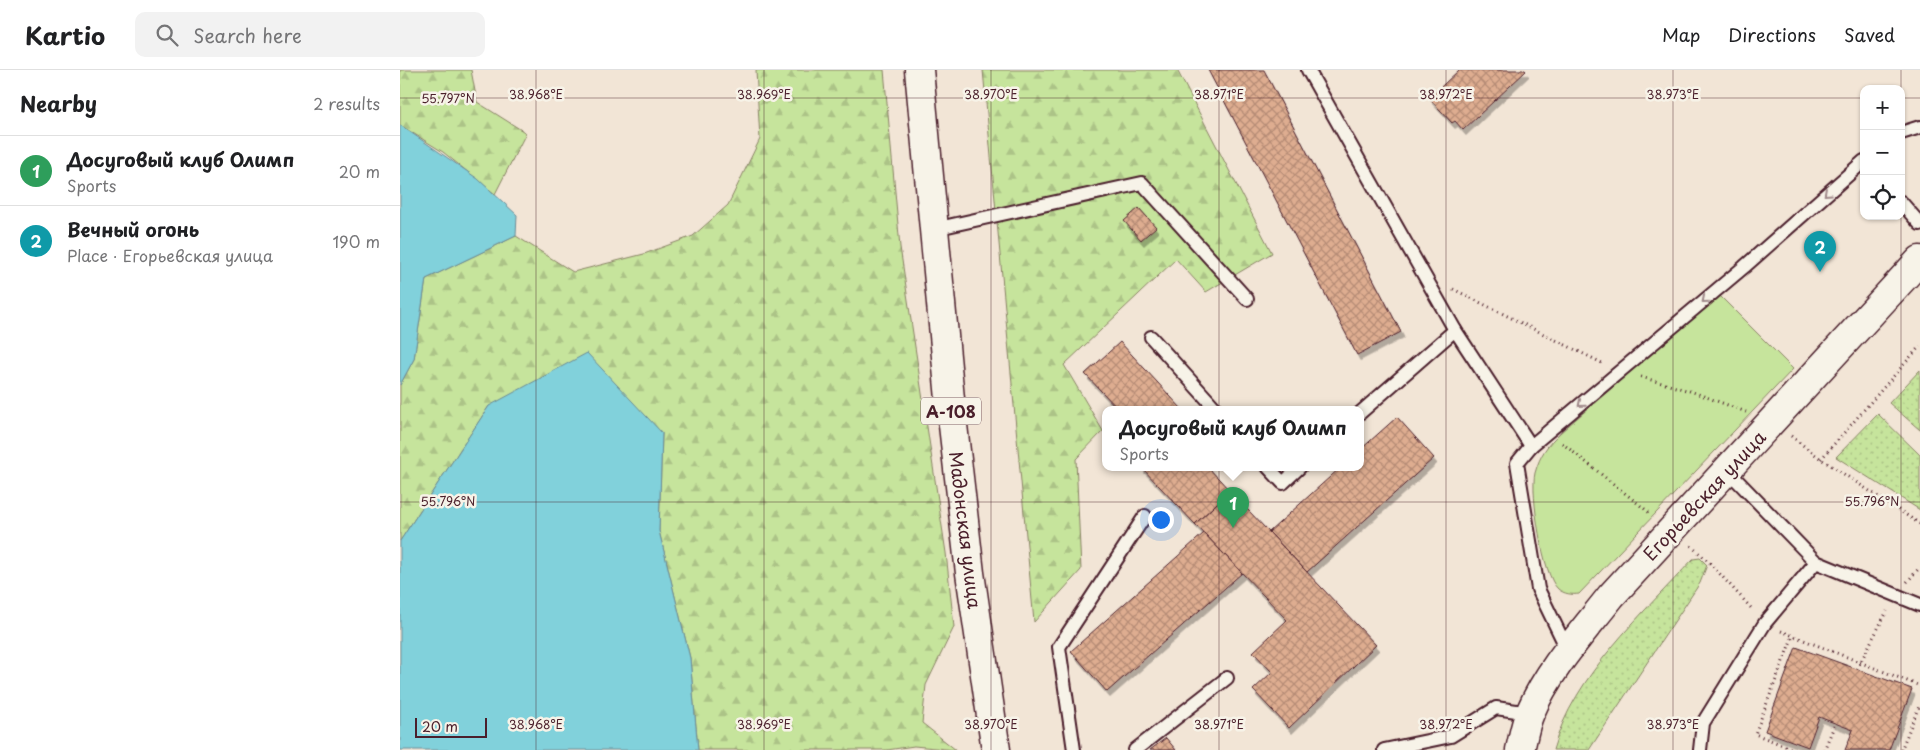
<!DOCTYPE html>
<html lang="en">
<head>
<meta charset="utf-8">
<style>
  :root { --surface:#fff; --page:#f2f2f2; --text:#202124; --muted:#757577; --line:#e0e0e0; --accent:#0f766e }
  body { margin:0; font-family:"Playpen Sans",sans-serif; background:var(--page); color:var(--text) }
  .controls { position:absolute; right:15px; top:15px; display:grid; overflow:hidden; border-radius:10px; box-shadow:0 1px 4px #0004 }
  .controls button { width:45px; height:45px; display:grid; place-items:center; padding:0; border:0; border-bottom:1px solid var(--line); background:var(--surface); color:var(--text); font:25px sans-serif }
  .scale { position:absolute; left:15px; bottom:12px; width:72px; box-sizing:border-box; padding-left:5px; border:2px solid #4a1f2b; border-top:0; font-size:14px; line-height:18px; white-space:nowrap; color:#4a1f2b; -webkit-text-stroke:4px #f7f3e8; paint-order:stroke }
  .you { position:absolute; left:760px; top:449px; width:18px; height:18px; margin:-12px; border:4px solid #fff; border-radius:50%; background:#1a73e8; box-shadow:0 0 0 8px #1a73e833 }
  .badge { display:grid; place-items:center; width:32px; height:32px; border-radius:50%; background:var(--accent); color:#fff; font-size:16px; font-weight:700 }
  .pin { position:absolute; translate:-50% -41px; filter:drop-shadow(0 1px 2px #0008) }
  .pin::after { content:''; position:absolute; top:26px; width:18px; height:15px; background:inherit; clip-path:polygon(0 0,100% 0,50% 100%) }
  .popup { position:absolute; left:702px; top:336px; width:262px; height:65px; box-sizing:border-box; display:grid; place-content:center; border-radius:10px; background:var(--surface); filter:drop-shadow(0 1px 4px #0005); font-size:16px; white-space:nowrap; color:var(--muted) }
  .popup b { font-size:19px; color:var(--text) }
  .popup::after { content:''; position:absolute; left:50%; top:100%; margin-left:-10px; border:10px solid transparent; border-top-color:var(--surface) }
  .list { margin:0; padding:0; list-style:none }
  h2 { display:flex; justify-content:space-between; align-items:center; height:65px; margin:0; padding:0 20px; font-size:21px }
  h2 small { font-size:16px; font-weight:400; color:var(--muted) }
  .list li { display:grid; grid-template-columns:32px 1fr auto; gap:15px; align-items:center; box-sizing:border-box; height:70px; padding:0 20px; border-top:1px solid var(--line) }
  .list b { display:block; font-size:19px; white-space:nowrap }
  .list p { margin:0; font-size:16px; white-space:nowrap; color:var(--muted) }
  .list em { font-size:16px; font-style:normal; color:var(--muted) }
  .icon { flex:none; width:28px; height:28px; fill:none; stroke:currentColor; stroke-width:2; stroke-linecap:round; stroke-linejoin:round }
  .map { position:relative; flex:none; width:1520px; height:680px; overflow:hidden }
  header { display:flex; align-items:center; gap:30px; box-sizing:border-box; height:70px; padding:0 25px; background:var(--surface); border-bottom:1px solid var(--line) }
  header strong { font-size:24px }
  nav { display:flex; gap:28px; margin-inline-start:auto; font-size:18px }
  .search { width:350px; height:45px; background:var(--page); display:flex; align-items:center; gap:12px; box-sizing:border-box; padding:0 18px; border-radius:10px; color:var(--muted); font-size:19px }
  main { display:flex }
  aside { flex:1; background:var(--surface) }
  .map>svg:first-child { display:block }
</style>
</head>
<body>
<header>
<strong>Kartio</strong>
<div class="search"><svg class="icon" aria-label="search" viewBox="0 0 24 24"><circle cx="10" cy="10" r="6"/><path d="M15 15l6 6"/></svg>Search here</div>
<nav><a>Map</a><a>Directions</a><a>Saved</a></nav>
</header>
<main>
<aside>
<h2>Nearby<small>2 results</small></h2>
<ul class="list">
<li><span class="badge" style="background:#2e9e5b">1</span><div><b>Досуговый клуб Олимп</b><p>Sports</p></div><em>20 m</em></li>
<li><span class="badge" style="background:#0f9aa8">2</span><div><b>Вечный огонь</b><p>Place · Егорьевская улица</p></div><em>190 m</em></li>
</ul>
</aside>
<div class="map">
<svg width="1520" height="680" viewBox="0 0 1520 680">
  <defs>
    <pattern id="grass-dots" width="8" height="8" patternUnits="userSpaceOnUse" patternTransform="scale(1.25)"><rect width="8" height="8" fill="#c6e49c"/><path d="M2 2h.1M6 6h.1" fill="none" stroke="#acc387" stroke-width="1.8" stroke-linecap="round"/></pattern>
    <pattern id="forest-firs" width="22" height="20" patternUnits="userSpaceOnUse" patternTransform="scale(1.25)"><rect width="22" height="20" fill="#c6e49c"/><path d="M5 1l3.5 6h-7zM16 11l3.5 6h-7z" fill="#acc387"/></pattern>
    <pattern id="building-cross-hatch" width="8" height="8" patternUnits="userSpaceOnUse" patternTransform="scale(1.25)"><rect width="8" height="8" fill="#dead90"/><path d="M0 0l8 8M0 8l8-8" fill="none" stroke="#b68c76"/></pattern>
    <filter id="shadow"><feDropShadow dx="3" dy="5.5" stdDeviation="0" flood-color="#0004"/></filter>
  </defs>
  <rect width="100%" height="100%" fill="#f2e5d6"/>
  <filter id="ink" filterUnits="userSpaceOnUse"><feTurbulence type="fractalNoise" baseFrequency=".02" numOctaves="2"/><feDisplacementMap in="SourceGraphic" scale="10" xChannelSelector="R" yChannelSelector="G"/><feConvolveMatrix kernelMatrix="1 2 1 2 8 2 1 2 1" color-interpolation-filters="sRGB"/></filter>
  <g filter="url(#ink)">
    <!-- grass -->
    <g fill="url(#grass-dots)" stroke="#888264">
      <polygon points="1520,300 1520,360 1489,333"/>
      <polygon points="1478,344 1520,385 1520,440 1436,387"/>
      <path d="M1300 488 1307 495 1300 513 1189 680H1153C1174 605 1242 545 1293 489Z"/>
    </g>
    <!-- forest -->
    <g fill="url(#forest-firs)" stroke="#888264">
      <polygon points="0,0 71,0 77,32 126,63 95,124 43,82 0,55"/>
      <polygon points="356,0 484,0 500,177 546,483 554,557 526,615 522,653 556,680 514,676 487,680 298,680 290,588 259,461 262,363 89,336 0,471 0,315 14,289 26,209 116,166 173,202 244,184 293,166 328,135 360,69"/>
      <polygon points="583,0 777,0 872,183 806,222 776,189 664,295 703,361 676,389 681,500 634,552"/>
    </g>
    <!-- park -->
    <path fill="#c6e49c" stroke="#888264" d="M1319 225 1393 299 1179 524C1172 525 1164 524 1158 519 1143 506 1130 423 1135 403 1140 385 1147 375 1161 362Z"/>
    <!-- water -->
    <g fill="#81d1db" stroke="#6b8a95">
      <polygon points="0,55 78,109 117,145 116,166 26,209 14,289 0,315"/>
      <polygon points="187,283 262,363 259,461 290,588 298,680 0,680 0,471 89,336"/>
    </g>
    <!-- building -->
    <g fill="url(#building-cross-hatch)" stroke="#4a1f2b" filter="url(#shadow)">
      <polygon points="808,0 864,0 1001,262 957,285"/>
      <polygon points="1059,0 1125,0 1126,1 1063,60 1055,51 1052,53 1029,28"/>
      <polygon points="739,138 756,157 741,170 724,151"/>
      <polygon points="720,272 782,339 718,339 685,304"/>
      <polygon points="997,347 1034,388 907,502 869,462 941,397 960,397 960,380"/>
      <polygon points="741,397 808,397 830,421 795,454"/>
      <polygon points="830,421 976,575 889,658 853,620 872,602 853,582 887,550 795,454"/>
      <polygon points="804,463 842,503 707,622 671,581"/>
      <polygon points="1396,577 1512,619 1489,680 1445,680 1453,660 1419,647 1408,677 1365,661"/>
      <polygon points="766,668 776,680 750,680"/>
    </g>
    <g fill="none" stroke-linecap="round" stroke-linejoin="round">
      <!-- lane casing -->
      <g stroke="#4a1f2b" stroke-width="16">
        <g id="lane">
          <polyline points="908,0 1055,260 1131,376"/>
          <polyline points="1501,63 1520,57"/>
          <polyline points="1501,132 1520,154"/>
          <polyline points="534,159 742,113 847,229"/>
          <polyline points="751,267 816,339"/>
          <polyline points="960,343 1055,260"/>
          <polyline points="868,397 883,413 900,397"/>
          <polyline points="1326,399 1416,492 1520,535"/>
          <polyline points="1168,581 1138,519 1117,393 1131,376 1344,197 1464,91"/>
          <polyline points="674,680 659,577 745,446"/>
          <polyline points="735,680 827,608"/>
          <polyline points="984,680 1051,666 1096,638 1130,643"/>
          <polyline points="1300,680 1303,653 1365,553 1416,492"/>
        </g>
      </g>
      <!-- secondary casing -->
      <g stroke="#4a1f2b" stroke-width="31">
        <path id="secondary" d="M1120 680C1123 668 1125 654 1130 643 1148 600 1182 563 1211 526L1520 190"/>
      </g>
      <!-- highway casing -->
      <g stroke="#4a1f2b" stroke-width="31">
        <polyline id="highway" points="519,0 550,329 570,503 596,680"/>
      </g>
      <!-- path -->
      <g stroke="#4a1f2b" stroke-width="3" stroke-dasharray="1 4" stroke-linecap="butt">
        <polyline points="1053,219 1202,293"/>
        <polyline points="1241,307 1293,322 1346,342"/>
        <polyline points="1391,366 1421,389 1520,454"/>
        <polyline points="1162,373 1251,444"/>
        <polyline points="1421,389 1520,276"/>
        <polyline points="1291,476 1307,490 1353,540"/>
        <polyline points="1507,512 1520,497"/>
        <polyline points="1381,561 1520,616"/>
        <polyline points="1392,568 1355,664 1395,680"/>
        <polyline points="1457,599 1487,541"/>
        <polyline points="1424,680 1435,654"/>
        <polyline points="1501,680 1520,634"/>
      </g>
      <!-- lane -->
      <use href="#lane" stroke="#f7f3e8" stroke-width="12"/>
      <!-- secondary -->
      <use href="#secondary" stroke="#f7f3e8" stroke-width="28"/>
      <!-- highway -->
      <use href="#highway" stroke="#f7f3e8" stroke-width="28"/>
    </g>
    <!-- one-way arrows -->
    <defs><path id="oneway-chevron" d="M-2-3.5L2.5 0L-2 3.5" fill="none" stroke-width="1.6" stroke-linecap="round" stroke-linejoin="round" transform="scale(1.25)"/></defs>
    <g stroke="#a0898a">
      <use href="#oneway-chevron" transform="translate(1427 123) rotate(138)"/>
      <use href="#oneway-chevron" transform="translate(1305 230) rotate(140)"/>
      <use href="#oneway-chevron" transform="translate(1181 334) rotate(140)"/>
    </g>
  </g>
  <!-- ticks -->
  <path fill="none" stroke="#4a1f2b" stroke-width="1" stroke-opacity="0.45" d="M136 0V680M364 0V680M591 0V680M819 0V680M1046 0V680M1273 0V680M1501 0V19M0 28H1464M1501 28H1520M1501 146V680M0 432H1520"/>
  <g text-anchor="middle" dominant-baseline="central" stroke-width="5" stroke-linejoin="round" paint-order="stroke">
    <!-- shield labels -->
    <rect fill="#f7f3e8" stroke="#7e5f64" stroke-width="1" x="521" y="327.5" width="60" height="27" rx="4"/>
    <g font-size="16" font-weight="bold" fill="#4a1f2b">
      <text x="551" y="341">А-108</text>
    </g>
    <!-- street labels -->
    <g font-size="18" fill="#4a1f2b" stroke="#f7f3e8">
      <text transform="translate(1304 425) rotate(-47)">Егорьевская улица</text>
      <text transform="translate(566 460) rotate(83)">Мадонская улица</text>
    </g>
  </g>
  <g font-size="12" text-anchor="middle" fill="#4a1f2b" stroke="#f7f3e8" stroke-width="5" stroke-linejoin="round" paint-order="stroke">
    <text x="136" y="29">38.968°E</text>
    <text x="364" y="29">38.969°E</text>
    <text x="591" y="29">38.970°E</text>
    <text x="819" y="29">38.971°E</text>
    <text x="1046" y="29">38.972°E</text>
    <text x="1273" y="29">38.973°E</text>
    <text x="48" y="33">55.797°N</text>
    <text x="48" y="436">55.796°N</text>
    <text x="1472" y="436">55.796°N</text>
    <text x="136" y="659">38.968°E</text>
    <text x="364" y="659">38.969°E</text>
    <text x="591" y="659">38.970°E</text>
    <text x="819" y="659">38.971°E</text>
    <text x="1046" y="659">38.972°E</text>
    <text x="1273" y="659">38.973°E</text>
  </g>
</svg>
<div class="controls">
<button>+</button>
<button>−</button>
<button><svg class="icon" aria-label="locate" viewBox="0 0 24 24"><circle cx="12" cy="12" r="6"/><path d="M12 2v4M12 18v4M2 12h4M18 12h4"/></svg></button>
</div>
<div class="scale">20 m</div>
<div class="you"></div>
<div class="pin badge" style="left:833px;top:458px;background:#2e9e5b">1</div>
<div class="popup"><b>Досуговый клуб Олимп</b>Sports</div>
<div class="pin badge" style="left:1420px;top:202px;background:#0f9aa8">2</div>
</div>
</main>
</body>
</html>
